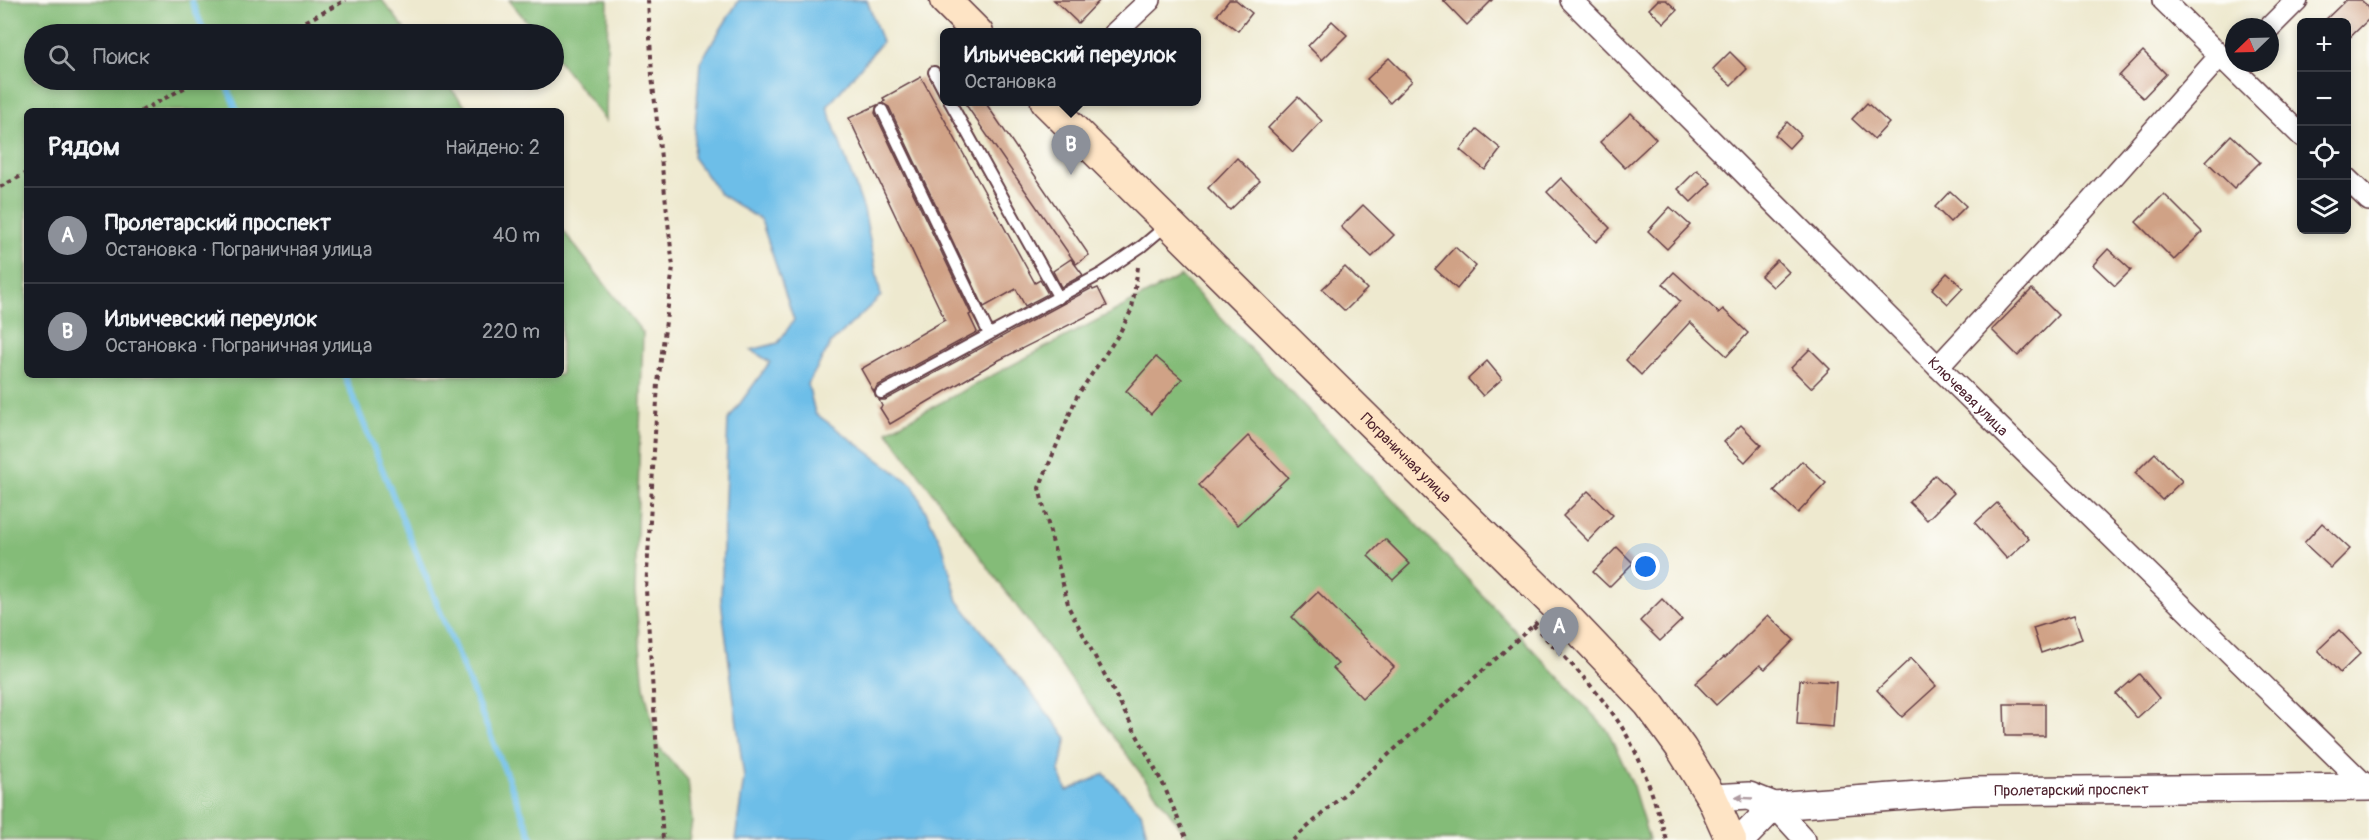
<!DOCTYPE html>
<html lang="ru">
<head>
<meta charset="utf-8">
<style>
  :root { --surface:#171b24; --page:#242831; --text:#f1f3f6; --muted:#9ea1a6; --line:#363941; --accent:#8c9099 }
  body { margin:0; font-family:Pangolin,sans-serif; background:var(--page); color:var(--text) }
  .controls { position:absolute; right:18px; top:18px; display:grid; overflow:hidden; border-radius:9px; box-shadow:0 3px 9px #0003 }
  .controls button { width:54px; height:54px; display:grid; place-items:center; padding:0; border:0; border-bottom:2px solid var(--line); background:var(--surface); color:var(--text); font:30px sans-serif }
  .compass { position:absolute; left:2225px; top:18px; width:54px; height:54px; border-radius:50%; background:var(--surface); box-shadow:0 3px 9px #0003; rotate:247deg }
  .you { position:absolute; left:1646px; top:567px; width:21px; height:21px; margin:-15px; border:4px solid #fff; border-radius:50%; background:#1a73e8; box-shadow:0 0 0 9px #1a73e833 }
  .badge { display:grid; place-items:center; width:39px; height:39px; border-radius:50%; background:var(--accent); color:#fff; font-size:20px; font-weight:700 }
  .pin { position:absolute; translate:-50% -50px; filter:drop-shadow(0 2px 3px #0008) }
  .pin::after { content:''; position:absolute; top:32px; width:21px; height:18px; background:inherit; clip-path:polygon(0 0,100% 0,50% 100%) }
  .popup { position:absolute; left:940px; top:28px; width:261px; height:78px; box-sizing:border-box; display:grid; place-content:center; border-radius:9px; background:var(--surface); filter:drop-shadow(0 2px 4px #0005); font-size:20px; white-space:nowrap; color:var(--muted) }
  .popup b { font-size:22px; color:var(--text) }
  .popup::after { content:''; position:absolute; left:50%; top:100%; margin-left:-12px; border:12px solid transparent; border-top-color:var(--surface) }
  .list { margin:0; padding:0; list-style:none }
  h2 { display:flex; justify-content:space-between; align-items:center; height:78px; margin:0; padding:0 24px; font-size:26px }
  h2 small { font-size:20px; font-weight:400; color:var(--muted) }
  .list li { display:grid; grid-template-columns:39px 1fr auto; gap:18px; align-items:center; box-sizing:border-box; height:96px; padding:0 24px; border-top:2px solid var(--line) }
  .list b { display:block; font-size:22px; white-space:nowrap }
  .list p { margin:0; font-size:20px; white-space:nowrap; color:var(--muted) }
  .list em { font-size:20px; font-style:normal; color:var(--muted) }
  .icon { flex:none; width:33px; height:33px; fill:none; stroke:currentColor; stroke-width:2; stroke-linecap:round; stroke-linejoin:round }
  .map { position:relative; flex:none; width:2369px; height:840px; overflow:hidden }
  .search { position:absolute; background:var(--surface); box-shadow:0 3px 9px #0003; left:24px; top:24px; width:540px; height:66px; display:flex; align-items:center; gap:15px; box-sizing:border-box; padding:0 21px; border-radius:33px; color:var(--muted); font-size:22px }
  .panel { position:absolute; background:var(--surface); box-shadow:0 3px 9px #0003; left:24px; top:108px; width:540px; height:270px; border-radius:9px }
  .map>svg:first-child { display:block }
</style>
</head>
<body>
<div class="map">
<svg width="2369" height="840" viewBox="0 0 2369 840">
  <rect width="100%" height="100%" fill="#fdfcf7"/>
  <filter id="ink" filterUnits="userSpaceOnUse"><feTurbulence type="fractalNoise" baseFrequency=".0167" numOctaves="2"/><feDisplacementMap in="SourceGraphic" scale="12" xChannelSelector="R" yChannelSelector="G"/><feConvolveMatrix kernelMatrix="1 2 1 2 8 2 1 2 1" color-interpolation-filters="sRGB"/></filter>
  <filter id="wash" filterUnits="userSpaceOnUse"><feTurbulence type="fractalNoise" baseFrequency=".008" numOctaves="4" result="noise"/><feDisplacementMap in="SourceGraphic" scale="24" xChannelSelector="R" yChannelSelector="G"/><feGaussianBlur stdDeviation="1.35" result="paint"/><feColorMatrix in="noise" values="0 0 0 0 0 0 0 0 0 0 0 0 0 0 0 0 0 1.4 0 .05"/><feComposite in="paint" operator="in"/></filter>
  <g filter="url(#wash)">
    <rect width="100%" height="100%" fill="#eee9cf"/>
    <!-- forest -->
    <g fill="#84bc78" stroke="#676e52" stroke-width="1.5">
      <polygon points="0,0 382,0 409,34 34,34 34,80 444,80 469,111 27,111 27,375 561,375 561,228 643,333 635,593 644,687 658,746 688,780 692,822 689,840 0,840"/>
      <polygon points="509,0 608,0 606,121 554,55 554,34 537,34"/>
      <polygon points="1181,276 1409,516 1608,731 1632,783 1649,840 1190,840 887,431"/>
    </g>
    <!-- water -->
    <polygon fill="#6dbee8" stroke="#5c6e8a" stroke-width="1.5" points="739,0 867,0 882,42 827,107 864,210 881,296 831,343 808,384 815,413 913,485 943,547 958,601 1067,738 1059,771 1067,791 1104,774 1141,812 1149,840 735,840 744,778 721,600 728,420 770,362 751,350 778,343 794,320 761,220 720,194 693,157 700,62"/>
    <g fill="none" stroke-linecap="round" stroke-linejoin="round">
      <!-- stream -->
      <g stroke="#6dbee8" stroke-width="6">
        <polyline points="192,2 205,34"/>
        <polyline points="226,84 237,111"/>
        <polyline points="344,375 533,840"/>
      </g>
    </g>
    <g id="blocks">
      <!-- building -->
      <g fill="#d0a286">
        <polygon points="1054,0 1100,0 1078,23"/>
        <polygon points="1229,0 1236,0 1252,13 1238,31 1217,15"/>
        <polygon points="1443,0 1492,0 1467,25"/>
        <polygon points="1658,0 1666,0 1677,10 1664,23 1649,9"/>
        <polygon points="2346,0 2361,0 2369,8 2369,19 2346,41 2346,22 2323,22"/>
        <polygon points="1332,21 1347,35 1322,60 1308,46"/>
        <polygon points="2143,51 2166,74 2143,98 2119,76"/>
        <polygon points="1730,52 1747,69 1731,85 1713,69"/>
        <polygon points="1389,58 1412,81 1390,103 1367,79"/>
        <polygon points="921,77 1035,283 1040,280 1048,294 1025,306 1016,289 984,307 889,107 881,103 885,101 883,98"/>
        <polygon points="1298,97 1322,121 1293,152 1268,128"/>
        <polygon points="964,102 985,102 1089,255 1076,264"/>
        <polygon points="1867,103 1889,123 1874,139 1852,119"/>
        <polygon points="877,105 875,113 971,314 969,315 977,332 877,386 874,392 861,369 945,320 849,118"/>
        <polygon points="1631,113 1656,139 1625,168 1600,142"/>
        <polygon points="1787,122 1801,135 1789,148 1775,135"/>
        <polygon points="1477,129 1501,149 1485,170 1460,150"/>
        <polygon points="2231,135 2260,162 2234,188 2206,161"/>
        <polygon points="1237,158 1260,181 1230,210 1208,188"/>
        <polygon points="1697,170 1711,183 1691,202 1678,189"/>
        <polygon points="1561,178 1610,228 1596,242 1547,192"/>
        <polygon points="1950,191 1966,206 1950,222 1935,207"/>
        <polygon points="2164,194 2202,232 2174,260 2136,222"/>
        <polygon points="1363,205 1394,235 1372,257 1341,227"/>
        <polygon points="1670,207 1690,225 1667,249 1648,231"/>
        <polygon points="1455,247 1476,266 1457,289 1435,269"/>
        <polygon points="2108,249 2131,270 2115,286 2093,265"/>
        <polygon points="1071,259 1083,275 1061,287 1053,271"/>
        <polygon points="1777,260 1789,272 1773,287 1761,276"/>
        <polygon points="1345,267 1367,289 1345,311 1322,289"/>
        <polygon points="1674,272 1719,313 1723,309 1748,333 1727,356 1690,322 1641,375 1626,360 1680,301 1663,284"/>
        <polygon points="1947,273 1963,288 1948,304 1932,289"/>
        <polygon points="1092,288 1093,290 1098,288 1107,306 997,361 890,424 880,408 882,406 879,400 885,400"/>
        <polygon points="2032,289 2058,315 2018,356 1992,330"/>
        <polygon points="1810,349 1830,369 1811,388 1791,368"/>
        <polygon points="1156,357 1182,379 1151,414 1126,391"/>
        <polygon points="1487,361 1502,379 1483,396 1468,379"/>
        <polygon points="1741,425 1761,445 1745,462 1724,442"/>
        <polygon points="1248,436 1288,477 1238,525 1199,485"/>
        <polygon points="2155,453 2182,481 2162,500 2135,473"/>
        <polygon points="1802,461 1826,483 1798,513 1774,491"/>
        <polygon points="1935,475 1954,493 1927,520 1909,502"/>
        <polygon points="1588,491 1613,515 1588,541 1563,516"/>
        <polygon points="1997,503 2029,539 2007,559 1975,523"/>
        <polygon points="2322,523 2350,549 2331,568 2304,543"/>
        <polygon points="1385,539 1410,564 1393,580 1368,556"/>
        <polygon points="1617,547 1633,563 1609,587 1593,572"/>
        <polygon points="1318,592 1394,667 1362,698 1333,668 1338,664 1292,617"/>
        <polygon points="1662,599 1682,620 1660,641 1640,621"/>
        <polygon points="1768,615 1794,640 1765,669 1760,665 1716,705 1695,683 1724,657 1725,658"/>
        <polygon points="2074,615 2082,639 2041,653 2033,628"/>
        <polygon points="2339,630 2361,653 2340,673 2318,650"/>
        <polygon points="1911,658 1936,686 1902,717 1877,690"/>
        <polygon points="2139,674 2159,698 2137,718 2116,694"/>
        <polygon points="1800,680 1836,682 1833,727 1797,724"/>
        <polygon points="2004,704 2045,704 2045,736 2005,736"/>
      </g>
    </g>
  </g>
  <g filter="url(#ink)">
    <use href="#blocks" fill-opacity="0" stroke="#633d44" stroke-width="1.5"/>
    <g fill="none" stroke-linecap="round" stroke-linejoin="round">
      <!-- service casing -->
      <g stroke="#633d44" stroke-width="14">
        <g id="service">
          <polyline points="934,72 945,93"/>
          <polyline points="950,102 1059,298"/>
          <polyline points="882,110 989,334"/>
          <polyline points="881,393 1101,274 1142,246 1167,225"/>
        </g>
      </g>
      <!-- minor casing -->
      <g stroke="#633d44" stroke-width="24">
        <g id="minor">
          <path id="s1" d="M1571 0 1938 367 2369 789"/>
          <polyline points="2163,0 2302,136"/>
          <polyline points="2270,27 2297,0"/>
          <polyline points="1115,33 1150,0"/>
          <polyline points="2346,178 2369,200"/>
          <polyline points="1938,367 2085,208 2219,57"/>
          <polyline points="1774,806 1805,840"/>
        </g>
      </g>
      <!-- tertiary casing -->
      <g stroke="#633d44" stroke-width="30">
        <g id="tertiary">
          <path id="s2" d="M1712 798 1749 796 1774 806 1972 791 2369 787"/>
          <polyline points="1741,840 1774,806"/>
        </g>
      </g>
      <!-- secondary casing -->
      <g stroke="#633d44" stroke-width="33">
        <g id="secondary">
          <polyline points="945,0 978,33"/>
          <path id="s3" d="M1046 102 1555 605 1649 704 1681 748 1712 798 1731 840"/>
        </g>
      </g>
      <!-- path -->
      <g stroke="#633d44" stroke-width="4" stroke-dasharray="4.5 4.5" stroke-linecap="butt">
        <polyline points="648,0 652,76 673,267 658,383 646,590 663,840"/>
        <polyline points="282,34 346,0"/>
        <polyline points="141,111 199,80"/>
        <polyline points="0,187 27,173"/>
        <polyline points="1138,267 1132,309 1119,334 1077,396 1039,488 1069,608 1164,786 1187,840"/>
        <path d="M1533 625C1565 658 1599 690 1623 729 1644 763 1655 803 1667 840"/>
        <polyline points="1293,840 1537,622"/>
      </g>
      <!-- service -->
      <use href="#service" stroke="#fff" stroke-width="10"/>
      <!-- minor -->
      <use href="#minor" stroke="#fff" stroke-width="21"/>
      <!-- tertiary -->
      <use href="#tertiary" stroke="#fff" stroke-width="27"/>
      <!-- secondary -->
      <use href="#secondary" stroke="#fee4c5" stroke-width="30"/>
    </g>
    <!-- one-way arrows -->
    <defs><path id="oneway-solid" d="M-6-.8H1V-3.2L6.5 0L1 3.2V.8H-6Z" transform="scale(1.5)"/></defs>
    <use fill="#ae9aa0" href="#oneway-solid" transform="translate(1744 798) rotate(-177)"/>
  </g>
  <g text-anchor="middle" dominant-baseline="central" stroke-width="4.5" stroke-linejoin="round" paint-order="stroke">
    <!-- street labels -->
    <g font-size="15" fill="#4a1f2b" stroke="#fdfcf7">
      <text stroke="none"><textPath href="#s1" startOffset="561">Ключевая улица</textPath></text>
      <text stroke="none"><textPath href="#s3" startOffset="506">Пограничная улица</textPath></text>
      <text stroke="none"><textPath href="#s2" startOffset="362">Пролетарский проспект</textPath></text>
    </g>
  </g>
</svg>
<div class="controls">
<button>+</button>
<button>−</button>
<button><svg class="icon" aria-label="locate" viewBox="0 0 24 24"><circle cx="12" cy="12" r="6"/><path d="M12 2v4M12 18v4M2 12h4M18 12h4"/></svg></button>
<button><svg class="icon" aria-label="layers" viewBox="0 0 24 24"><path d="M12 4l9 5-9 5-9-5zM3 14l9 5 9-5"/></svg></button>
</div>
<svg class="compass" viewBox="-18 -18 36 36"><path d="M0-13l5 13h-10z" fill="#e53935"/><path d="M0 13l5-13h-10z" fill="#9ea1a6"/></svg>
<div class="you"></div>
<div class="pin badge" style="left:1559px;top:657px">A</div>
<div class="pin badge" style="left:1071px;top:175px">B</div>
<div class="popup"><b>Ильичевский переулок</b>Остановка</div>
<div class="search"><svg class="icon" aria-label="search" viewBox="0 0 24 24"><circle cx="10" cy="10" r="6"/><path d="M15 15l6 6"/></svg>Поиск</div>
<section class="panel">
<h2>Рядом<small>Найдено: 2</small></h2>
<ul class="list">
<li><span class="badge">A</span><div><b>Пролетарский проспект</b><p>Остановка · Пограничная улица</p></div><em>40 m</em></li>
<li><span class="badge">B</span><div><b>Ильичевский переулок</b><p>Остановка · Пограничная улица</p></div><em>220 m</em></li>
</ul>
</section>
</div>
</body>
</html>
